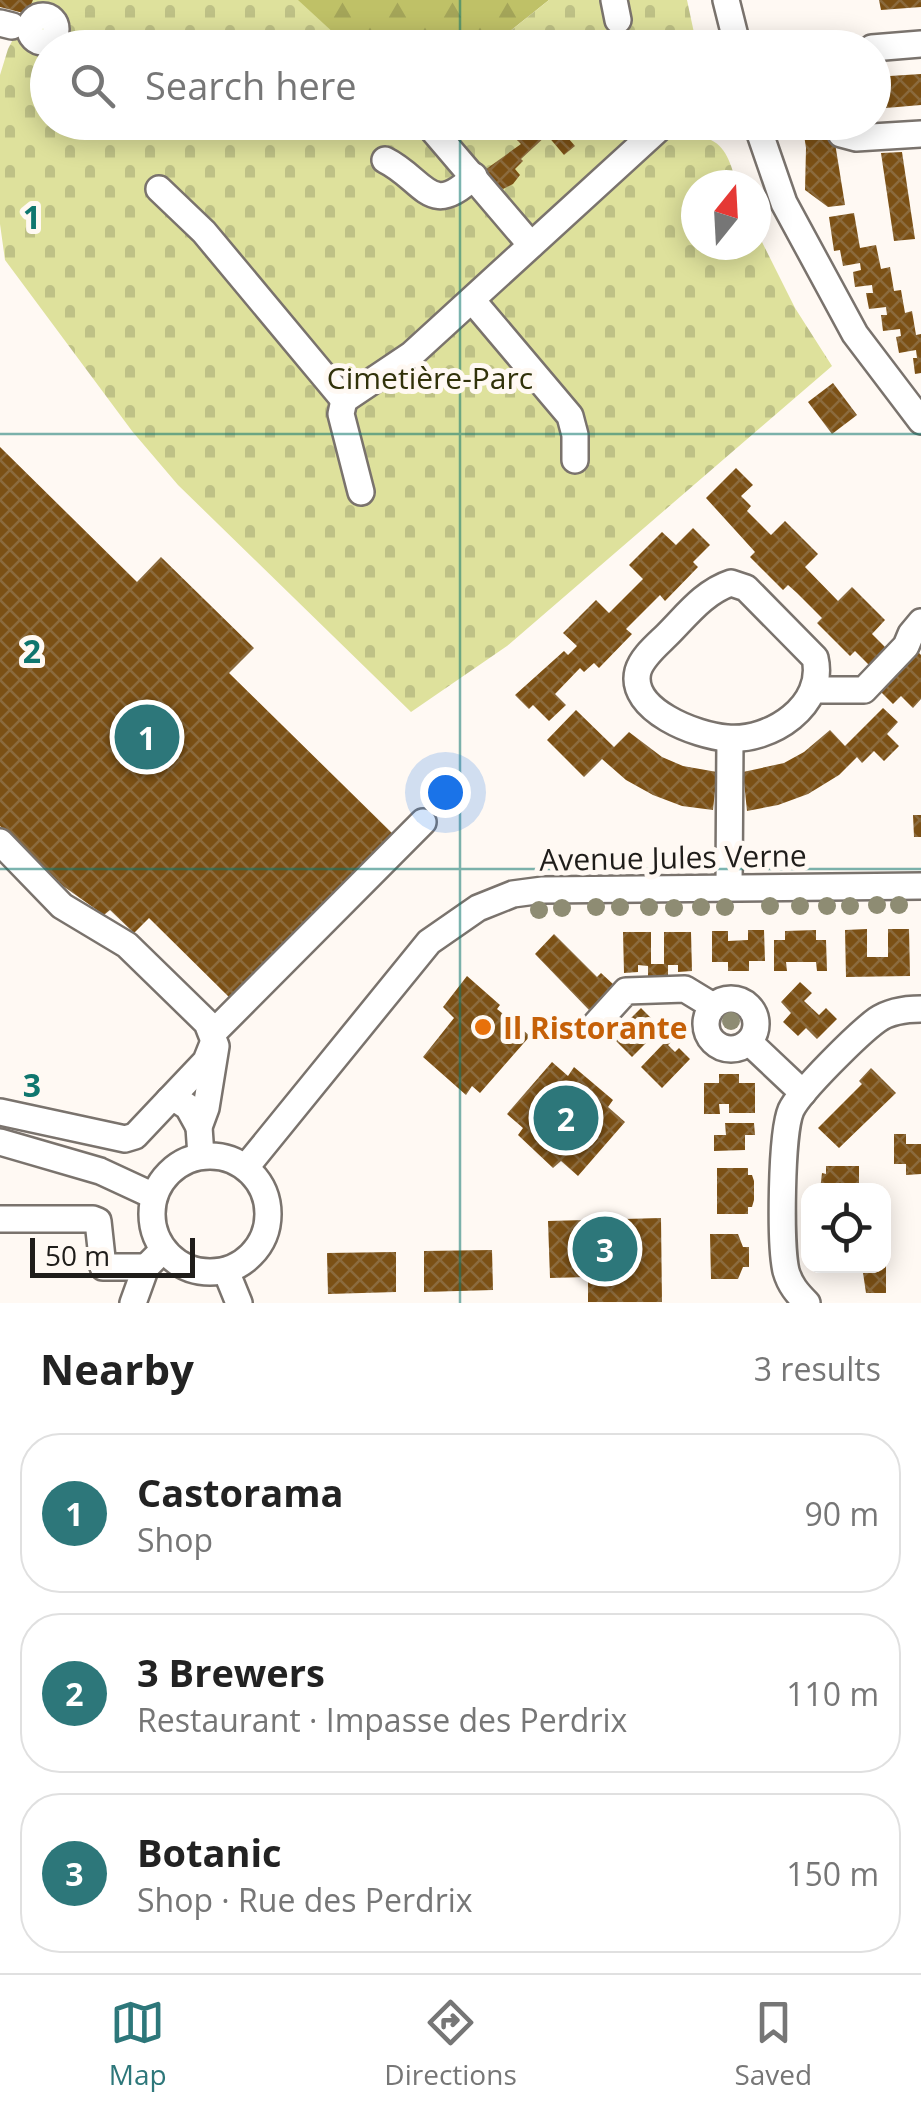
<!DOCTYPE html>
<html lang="en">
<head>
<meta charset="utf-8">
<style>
  :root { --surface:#fff; --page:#f6f6f6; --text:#222; --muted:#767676; --line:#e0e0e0; --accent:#2d777a }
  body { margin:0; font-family:"Open Sans",sans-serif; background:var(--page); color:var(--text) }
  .controls { position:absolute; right:30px; bottom:30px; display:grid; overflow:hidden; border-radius:20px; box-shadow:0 5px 25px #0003 }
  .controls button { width:90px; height:90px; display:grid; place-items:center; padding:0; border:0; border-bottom:2px solid var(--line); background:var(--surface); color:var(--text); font:50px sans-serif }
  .compass { position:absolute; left:681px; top:170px; width:90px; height:90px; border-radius:50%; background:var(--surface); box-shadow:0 5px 25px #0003; rotate:18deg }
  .scale { position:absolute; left:30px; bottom:25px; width:165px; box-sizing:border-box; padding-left:10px; border:5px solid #1f1d1a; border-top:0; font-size:28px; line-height:35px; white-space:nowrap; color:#1f1d1a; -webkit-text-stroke:8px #fff9f3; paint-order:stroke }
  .you { position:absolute; left:445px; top:792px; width:35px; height:35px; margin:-25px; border:8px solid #fff; border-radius:50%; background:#1a73e8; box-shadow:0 0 0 15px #1a73e833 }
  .badge { display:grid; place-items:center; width:65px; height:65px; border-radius:50%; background:var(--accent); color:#fff; font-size:32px; font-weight:700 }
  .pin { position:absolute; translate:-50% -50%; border:5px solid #fff; box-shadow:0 2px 10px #0006 }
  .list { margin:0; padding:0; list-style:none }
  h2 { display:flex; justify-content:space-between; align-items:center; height:130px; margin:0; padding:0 40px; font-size:42px }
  h2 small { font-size:32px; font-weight:400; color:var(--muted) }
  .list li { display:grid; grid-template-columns:65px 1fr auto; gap:30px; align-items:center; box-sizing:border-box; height:160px; margin:0 20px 20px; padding:0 20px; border:2px solid var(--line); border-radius:40px }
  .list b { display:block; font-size:38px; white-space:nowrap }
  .list p { margin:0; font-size:32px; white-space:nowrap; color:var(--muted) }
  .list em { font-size:32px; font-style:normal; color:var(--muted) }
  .icon { flex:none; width:55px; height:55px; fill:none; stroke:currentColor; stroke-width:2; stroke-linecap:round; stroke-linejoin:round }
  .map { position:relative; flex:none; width:921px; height:1303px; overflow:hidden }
  .search { position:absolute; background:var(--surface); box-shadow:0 5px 25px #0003; left:30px; right:30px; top:30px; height:110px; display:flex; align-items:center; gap:25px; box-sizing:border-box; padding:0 35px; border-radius:55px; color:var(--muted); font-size:38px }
  .sheet { height:670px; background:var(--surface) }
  nav { display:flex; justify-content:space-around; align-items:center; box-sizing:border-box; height:140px; border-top:2px solid var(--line); background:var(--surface); font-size:28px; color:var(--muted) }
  nav a { display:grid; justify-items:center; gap:5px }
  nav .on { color:var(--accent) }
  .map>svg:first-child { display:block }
</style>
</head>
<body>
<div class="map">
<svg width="921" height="1303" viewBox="0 0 921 1303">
  <defs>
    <pattern id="forest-firs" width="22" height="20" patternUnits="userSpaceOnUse" patternTransform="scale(2.5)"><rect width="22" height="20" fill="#bfc167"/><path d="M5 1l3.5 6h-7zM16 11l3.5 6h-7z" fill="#a4a559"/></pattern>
    <pattern id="cemetery-stones" width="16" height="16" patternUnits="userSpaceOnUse" patternTransform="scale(2.5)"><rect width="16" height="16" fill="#dee19c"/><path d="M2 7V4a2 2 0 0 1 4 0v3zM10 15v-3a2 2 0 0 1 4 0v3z" fill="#bec186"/></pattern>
    <pattern id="building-cross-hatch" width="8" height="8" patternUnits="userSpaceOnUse" patternTransform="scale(2.5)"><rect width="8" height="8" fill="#7b5015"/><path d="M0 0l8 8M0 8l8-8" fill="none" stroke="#8b6b3e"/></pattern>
  </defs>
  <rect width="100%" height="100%" fill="#fff9f3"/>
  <!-- forest -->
  <polygon fill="url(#forest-firs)" points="249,0 549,0 489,48 305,47"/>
  <!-- cemetery -->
  <g fill="url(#cemetery-stones)">
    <path d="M33 0H298L349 47 48 48V122L666 123 675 132 680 128C690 139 699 134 711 140 728 148 732 169 737 185H696V245H756V230L795 308 832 366 507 646 411 712 178 485 132 431 5 260 0 224V75L8 49Z"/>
    <polygon points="549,0 687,0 697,47 489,48"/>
  </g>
  <!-- building -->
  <g fill="url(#building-cross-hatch)">
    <polygon points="0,0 33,0 27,14 0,7"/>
    <polygon points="879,0 921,0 921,7 881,10"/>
    <polygon points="921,74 921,105 874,109 874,77"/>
    <polygon points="526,122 570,122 561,130 575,146 564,155 547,135 521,159 523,161 515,169 520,175 513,184 503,189 482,172 521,144 512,135"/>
    <polygon points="802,122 827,122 830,143 835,143 845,205 828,207 805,190 806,148"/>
    <polygon points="902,152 915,239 894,241 881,153"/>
    <polygon points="854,213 860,248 876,245 881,269 890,267 894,291 901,290 905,313 912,311 916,335 921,334 921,373 915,374 913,358 917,358 916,350 899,353 896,337 901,336 900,329 883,331 881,315 887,315 886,307 869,309 866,293 873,293 872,285 855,287 853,272 861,270 860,263 843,266 840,250 834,251 829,217"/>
    <polygon points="833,383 857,415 832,434 808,402"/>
    <polygon points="0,447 137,582 161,557 254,648 229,673 393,834 231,999 149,918 134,933 110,910 104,915 63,886 0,826"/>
    <polygon points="736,468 753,485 741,496 751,506 747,511 771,535 785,521 818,554 805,567 838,601 852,587 885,620 872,634 889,651 872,668 855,651 850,656 817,623 822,618 797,593 788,585 783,590 750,557 755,552 706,498"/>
    <polygon points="693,528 710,545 693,562 698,567 665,601 660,595 626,629 632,634 599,668 594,663 584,672 580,668 555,694 566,705 549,721 533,705 529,709 515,695 564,651 568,655 577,646 563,633 596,600 609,613 643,579 629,565 662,532 676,545"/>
    <polygon points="917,651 921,655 921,699 913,708 901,696 893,704 878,689"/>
    <polygon points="883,708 898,722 887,734 899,746 884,761 874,751 862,763 857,757 839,775 808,794 778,805 747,811 743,772 784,763 804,752 830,730 845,746"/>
    <polygon points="576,710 614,747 629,732 662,757 683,766 717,772 713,810 682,806 653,795 626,780 602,759 584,777 547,740"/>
    <polygon points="913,815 921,815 921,837 914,837"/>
    <polygon points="867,929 867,957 888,957 888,929 909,929 910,976 846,977 845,930"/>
    <polygon points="748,930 764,930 765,961 749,961 749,971 728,971 728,962 712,962 712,931 728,931 728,941 748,940"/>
    <polygon points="816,930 816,940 826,940 827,971 817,971 816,962 786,962 787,971 774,971 774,940 785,940 785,931"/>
    <polygon points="623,932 651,932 651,964 664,964 664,932 691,932 692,971 678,972 678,965 668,965 668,982 648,982 648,966 638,965 638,972 624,973"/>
    <polygon points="554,934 597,977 601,973 614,985 589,1010 535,954"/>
    <polygon points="467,976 500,1005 497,1009 530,1036 480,1093 472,1086 466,1095 423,1057 454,1018 443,1007"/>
    <polygon points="800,982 812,993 804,1001 819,1015 826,1008 837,1019 817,1039 806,1028 798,1036 783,1022 791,1013 781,1002"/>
    <polygon points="641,1008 652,1019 647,1024 654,1031 666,1019 680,1033 668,1045 675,1052 679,1048 690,1059 662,1088 641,1067 665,1042 656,1033 632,1057 612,1037"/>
    <polygon points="552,1062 568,1076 574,1067 613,1100 608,1107 625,1122 578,1176 561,1161 553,1168 518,1135 523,1128 507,1114"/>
    <polygon points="871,1068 896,1093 839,1148 818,1128 862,1084 859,1081"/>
    <polygon points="719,1074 739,1074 739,1083 755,1083 755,1113 729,1113 729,1104 719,1104 720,1114 704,1114 704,1083 719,1083"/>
    <polygon points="725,1123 754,1123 755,1135 745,1135 745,1150 714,1151 714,1135 726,1135"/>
    <polygon points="894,1134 906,1134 906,1144 921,1144 921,1174 906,1175 906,1164 894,1164"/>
    <polygon points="826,1166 859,1166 859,1190 820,1190 822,1173 826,1174"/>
    <polygon points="717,1168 748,1168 748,1175 752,1175 754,1181 754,1200 752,1207 748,1207 748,1214 717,1214"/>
    <polygon points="661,1218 662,1302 588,1302 588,1277 550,1278 548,1221"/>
    <polygon points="710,1234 738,1234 743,1247 749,1247 749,1267 743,1267 738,1279 711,1279"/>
    <polygon points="492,1250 493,1290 424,1292 424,1251"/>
    <polygon points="396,1252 396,1292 328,1294 327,1253"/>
    <polygon points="862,1266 886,1266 886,1293 866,1293"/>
  </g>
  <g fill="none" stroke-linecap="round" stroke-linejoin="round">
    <!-- minor casing -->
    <g stroke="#7a736d" stroke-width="30">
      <g id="minor">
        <polyline points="614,0 618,20"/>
        <polyline points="726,0 738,48"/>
        <circle cx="43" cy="29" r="13"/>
        <polyline points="0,23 12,26"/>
        <polyline points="872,48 921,44"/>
        <polyline points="426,122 531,245"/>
        <polyline points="756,122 784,203 855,334 921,421"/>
        <polyline points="841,134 856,138 921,134"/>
        <path d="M385 160C424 179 430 220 474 176"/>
        <polyline points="159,189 204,232 344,400 411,355 666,122"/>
        <polyline points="472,300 570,416 575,435 575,460"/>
        <polyline points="344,400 341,414 361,492"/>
        <path d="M731 583 746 588 815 658C826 705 771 742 727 738 697 736 628 710 638 671 642 657 657 645 667 635 687 615 704 592 731 583Z"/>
        <polyline points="815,690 864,690 906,646 911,634 921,622"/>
        <polyline points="0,842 62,906 127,945 207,1023 216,1046 206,1108 199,1127 201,1156"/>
        <polyline points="729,887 730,739"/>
        <circle cx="731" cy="1024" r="25"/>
        <polyline points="596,1024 626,991 685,989 713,1006"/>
        <polyline points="213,1033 423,822"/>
        <polyline points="749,1042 803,1093"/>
        <polyline points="169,1100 206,1061 212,1046"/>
        <polyline points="0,1112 125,1139 135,1136 169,1100 176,1099 188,1107 199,1127"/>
        <polyline points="0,1142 100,1171 154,1196"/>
        <circle cx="210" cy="1214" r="58"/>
        <polyline points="246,1167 429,942 478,908 513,894 543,890 921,886"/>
        <polyline points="0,1219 93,1219 98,1221 103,1267 146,1267"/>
        <polyline points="226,1271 239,1303"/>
        <polyline points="133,1303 146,1267 156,1257"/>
        <path d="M807 1303C797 1293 790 1285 786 1271 780 1245 781 1133 791 1110 800 1091 859 1033 877 1020 890 1011 906 1009 921 1009"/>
      </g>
    </g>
    <!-- minor -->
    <use href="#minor" stroke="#fff" stroke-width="25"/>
  </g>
  <!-- trees -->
  <g fill="#8e8c73">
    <circle cx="877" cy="905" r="9"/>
    <circle cx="899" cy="905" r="9"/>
    <circle cx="770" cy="906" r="9"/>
    <circle cx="800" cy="906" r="9"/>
    <circle cx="827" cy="906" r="9"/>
    <circle cx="850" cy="906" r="9"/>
    <circle cx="596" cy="907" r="9"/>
    <circle cx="620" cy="907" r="9"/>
    <circle cx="649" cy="907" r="9"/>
    <circle cx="701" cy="907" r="9"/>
    <circle cx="725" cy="907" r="9"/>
    <circle cx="562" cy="908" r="9"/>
    <circle cx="674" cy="908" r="9"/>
    <circle cx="539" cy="910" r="9"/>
    <circle cx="731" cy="1021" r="9"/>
  </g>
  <!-- grid -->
  <path fill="none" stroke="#0f766e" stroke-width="2.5" stroke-opacity="0.55" d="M460 0V48M460 122V1303M0 434H921M0 869H921"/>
  <!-- markers -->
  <circle fill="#e8710a" stroke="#fff9f3" stroke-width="4" cx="483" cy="1027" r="10"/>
  <g text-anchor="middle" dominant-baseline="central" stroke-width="10" stroke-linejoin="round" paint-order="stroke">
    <!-- park labels -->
    <g font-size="30" fill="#31320a" stroke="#fff9f3">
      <text x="430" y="377">Cimetière-Parc</text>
    </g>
    <!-- street labels -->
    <g font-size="30" fill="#1f1d1a" stroke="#fff9f3">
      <text transform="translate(673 857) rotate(-1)">Avenue Jules Verne</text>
    </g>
    <!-- food labels -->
    <g font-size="30" font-weight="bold" fill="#c56008" stroke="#fff9f3" text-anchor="start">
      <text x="503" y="1027">Il Ristorante</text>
    </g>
  </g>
  <g font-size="32" text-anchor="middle" font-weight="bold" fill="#0f766e" stroke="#fff9f3" stroke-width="10" stroke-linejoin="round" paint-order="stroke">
    <text x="32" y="229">1</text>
    <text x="32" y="663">2</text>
    <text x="32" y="1097">3</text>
  </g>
</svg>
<div class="controls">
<button><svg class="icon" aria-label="locate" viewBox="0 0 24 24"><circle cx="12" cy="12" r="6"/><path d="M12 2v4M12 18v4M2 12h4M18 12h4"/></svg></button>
</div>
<svg class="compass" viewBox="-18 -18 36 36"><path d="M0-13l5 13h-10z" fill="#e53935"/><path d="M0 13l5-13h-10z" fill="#767676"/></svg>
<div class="scale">50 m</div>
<div class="you"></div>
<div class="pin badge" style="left:147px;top:737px">1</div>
<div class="pin badge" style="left:566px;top:1118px">2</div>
<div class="pin badge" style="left:605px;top:1249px">3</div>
<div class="search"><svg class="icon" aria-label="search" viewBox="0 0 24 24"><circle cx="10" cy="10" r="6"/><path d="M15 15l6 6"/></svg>Search here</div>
</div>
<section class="sheet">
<h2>Nearby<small>3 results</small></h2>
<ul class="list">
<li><span class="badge">1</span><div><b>Castorama</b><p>Shop</p></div><em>90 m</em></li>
<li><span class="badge">2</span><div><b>3 Brewers</b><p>Restaurant · Impasse des Perdrix</p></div><em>110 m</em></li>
<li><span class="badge">3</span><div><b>Botanic</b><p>Shop · Rue des Perdrix</p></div><em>150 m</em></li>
</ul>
</section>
<nav>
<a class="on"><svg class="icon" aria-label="map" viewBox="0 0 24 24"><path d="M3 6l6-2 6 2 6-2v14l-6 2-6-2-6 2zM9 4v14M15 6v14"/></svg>Map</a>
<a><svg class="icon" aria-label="directions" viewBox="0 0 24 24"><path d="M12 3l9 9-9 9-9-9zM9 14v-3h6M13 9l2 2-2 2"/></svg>Directions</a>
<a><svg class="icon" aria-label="saved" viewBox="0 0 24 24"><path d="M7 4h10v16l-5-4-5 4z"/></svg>Saved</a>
</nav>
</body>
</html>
